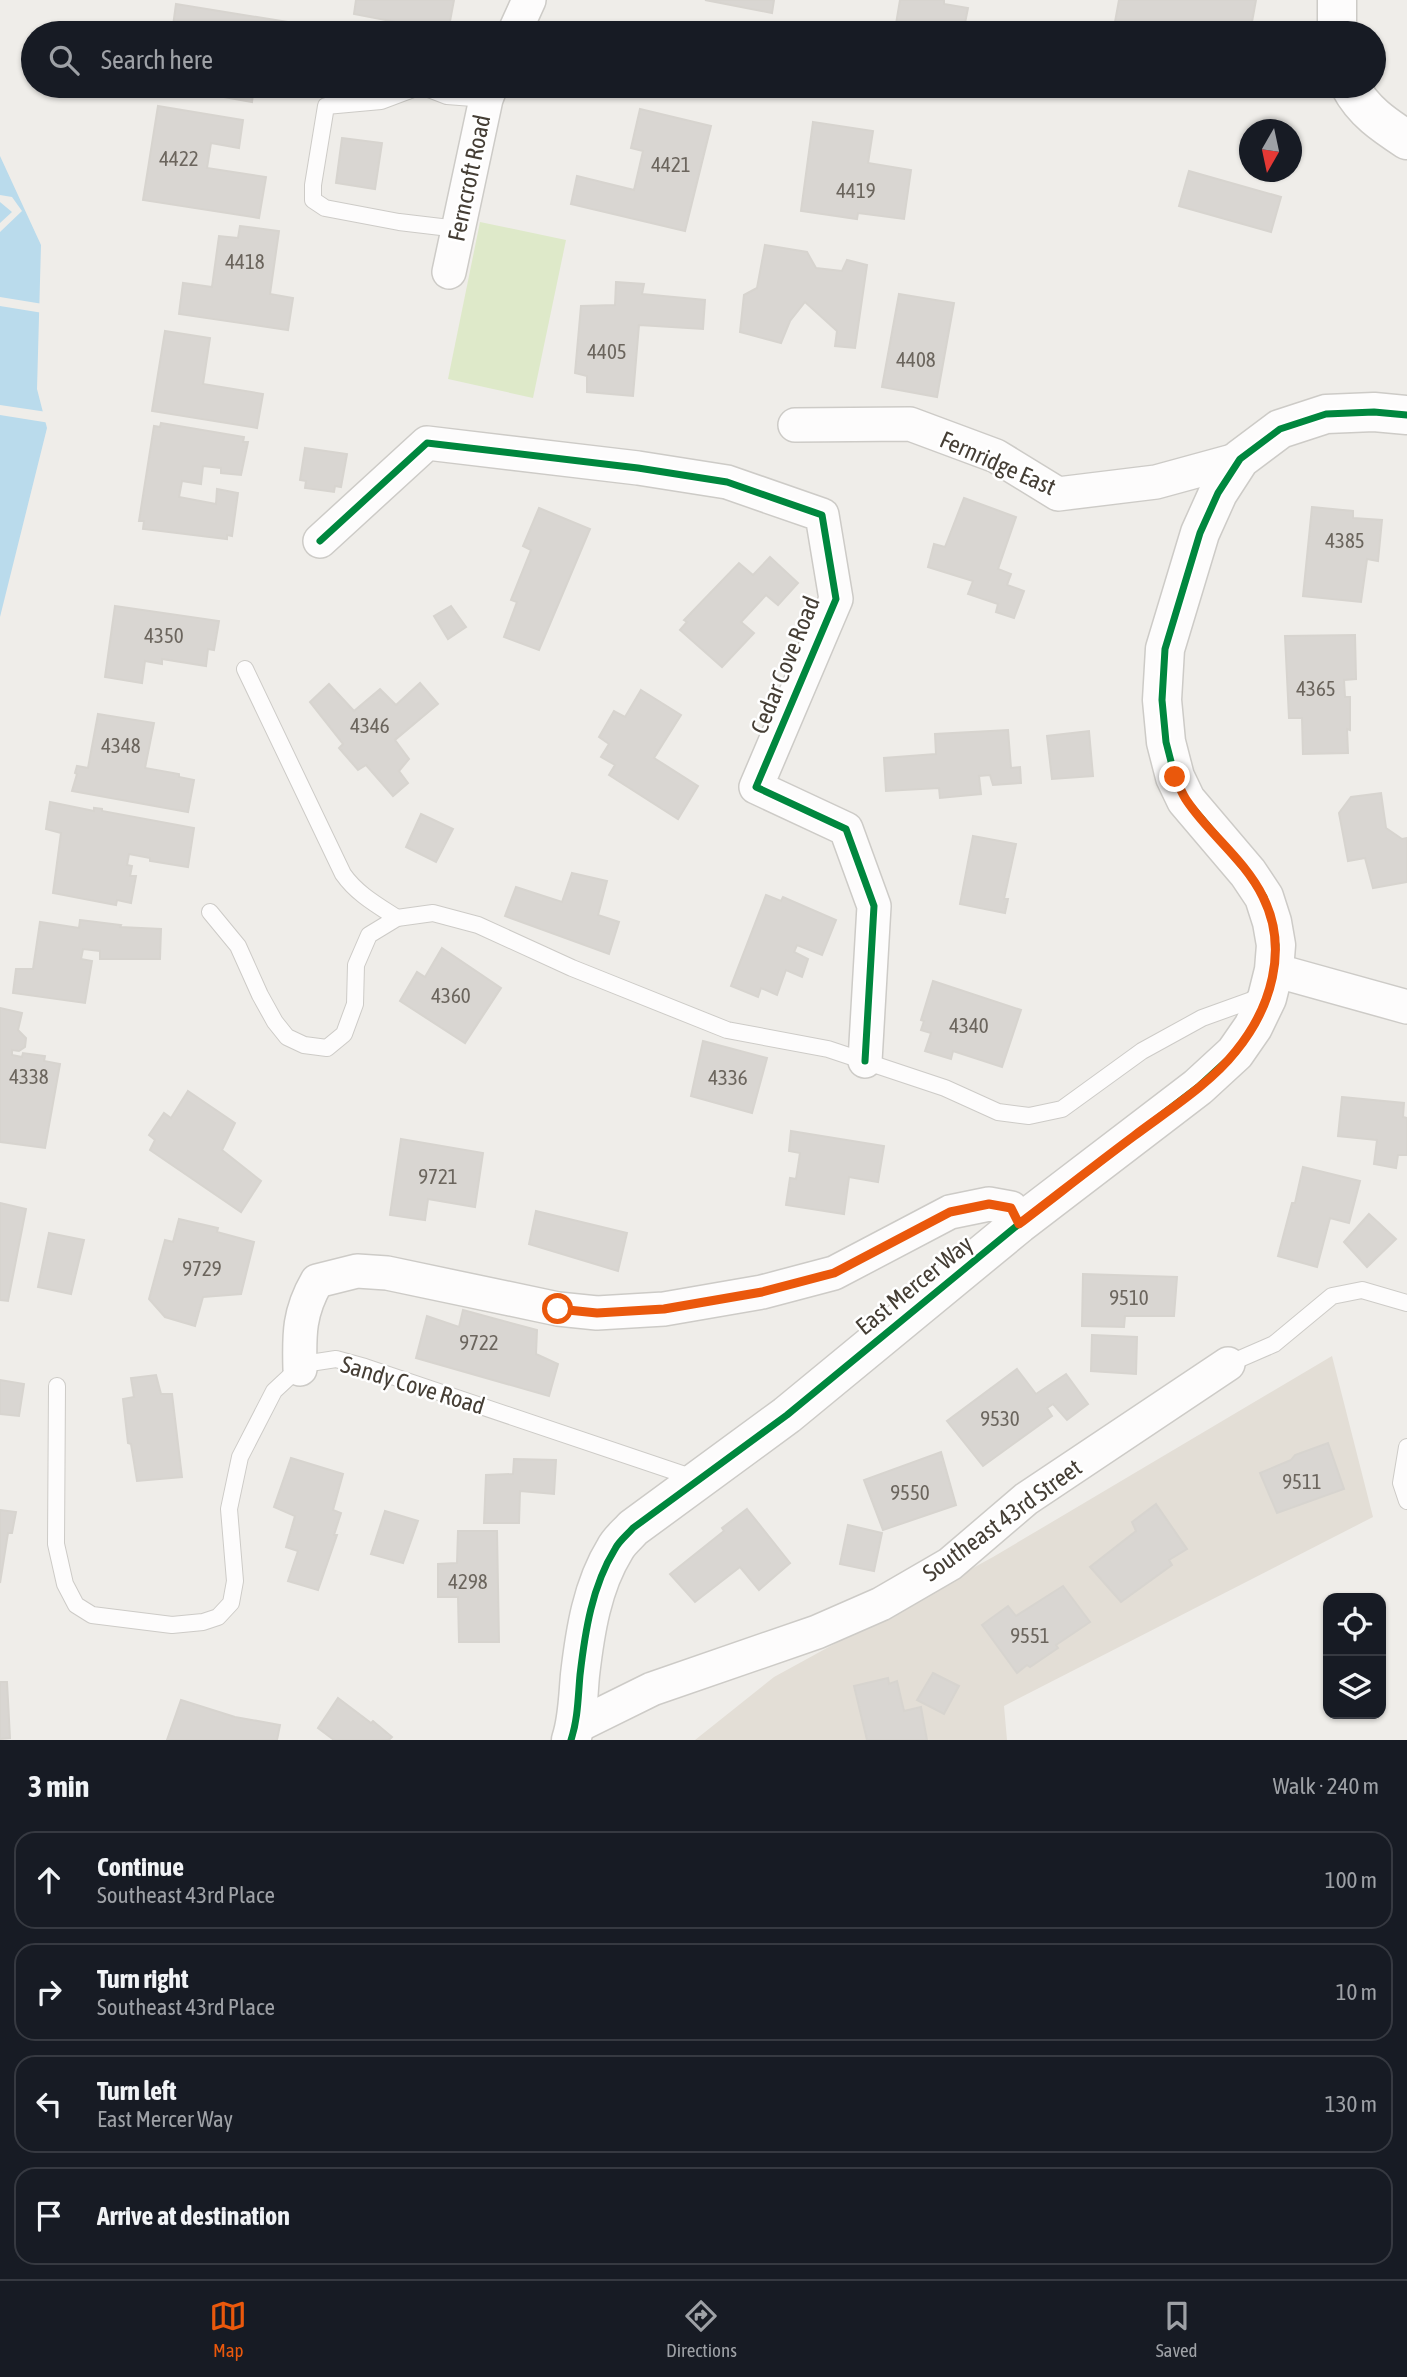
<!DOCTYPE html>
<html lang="en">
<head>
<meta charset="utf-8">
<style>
  :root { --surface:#171b24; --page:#242831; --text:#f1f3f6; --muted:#9ea1a6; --line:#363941; --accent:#ea580c }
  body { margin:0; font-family:"Asap Condensed",sans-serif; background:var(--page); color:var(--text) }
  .controls { position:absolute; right:21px; bottom:21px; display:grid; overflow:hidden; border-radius:14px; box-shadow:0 2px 5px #0004 }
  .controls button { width:63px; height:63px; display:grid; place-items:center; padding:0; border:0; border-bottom:2px solid var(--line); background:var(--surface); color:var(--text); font:35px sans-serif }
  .compass { position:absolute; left:1239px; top:119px; width:63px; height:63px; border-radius:50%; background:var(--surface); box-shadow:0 2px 5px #0004; rotate:189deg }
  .stop { position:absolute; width:21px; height:21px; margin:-16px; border:5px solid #ea580c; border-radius:50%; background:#fff }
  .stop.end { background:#ea580c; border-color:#fff; box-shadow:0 2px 7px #0008 }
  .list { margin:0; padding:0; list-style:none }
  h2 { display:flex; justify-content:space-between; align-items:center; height:91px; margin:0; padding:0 28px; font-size:30px }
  h2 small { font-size:23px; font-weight:400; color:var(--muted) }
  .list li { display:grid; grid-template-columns:46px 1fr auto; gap:21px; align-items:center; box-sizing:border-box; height:98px; margin:0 14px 14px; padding:0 14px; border:2px solid var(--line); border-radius:21px }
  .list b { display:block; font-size:26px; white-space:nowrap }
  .list p { margin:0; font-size:23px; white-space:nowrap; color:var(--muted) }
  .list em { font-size:23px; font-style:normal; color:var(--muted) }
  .icon { flex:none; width:38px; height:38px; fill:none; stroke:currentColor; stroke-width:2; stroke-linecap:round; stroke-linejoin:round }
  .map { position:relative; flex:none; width:1407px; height:1740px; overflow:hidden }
  .search { position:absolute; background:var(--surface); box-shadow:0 2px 5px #0004; left:21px; right:21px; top:21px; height:77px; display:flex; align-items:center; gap:18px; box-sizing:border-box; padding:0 24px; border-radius:38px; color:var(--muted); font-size:26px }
  .sheet { height:539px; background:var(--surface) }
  nav { display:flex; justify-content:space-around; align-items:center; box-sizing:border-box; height:98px; border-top:2px solid var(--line); background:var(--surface); font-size:19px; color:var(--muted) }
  nav a { display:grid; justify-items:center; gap:4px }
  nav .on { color:var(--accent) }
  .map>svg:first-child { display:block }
</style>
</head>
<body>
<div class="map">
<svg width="1407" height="1740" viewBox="0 0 1407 1740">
  <rect width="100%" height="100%" fill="#efede9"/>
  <!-- residential -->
  <polygon fill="#e3ded6" points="1332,1356 1373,1517 1004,1706 1007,1740 695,1740 774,1677 993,1557"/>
  <!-- green -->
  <polygon fill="#dee9c9" points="480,222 566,240 533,398 448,379"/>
  <!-- water -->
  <polygon fill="#badbec" points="0,156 41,245 37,389 47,428 0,617"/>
  <!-- pier -->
  <g fill="#efede9">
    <polygon points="0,195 12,197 22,211 0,232 0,223 12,212 0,202"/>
    <polygon points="0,297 43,304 43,313 0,306"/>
    <polygon points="0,405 47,412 50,423 0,415"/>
  </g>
  <!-- building -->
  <g fill="#d9d6d2" stroke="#d7d4cf" stroke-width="2">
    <polygon points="356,0 454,0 448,32 354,14"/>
    <polygon points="705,0 774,0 772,13"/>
    <polygon points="900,0 944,0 944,4 968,8 963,33 911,33 895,30"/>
    <polygon points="1119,0 1256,0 1250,33 1113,33"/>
    <polygon points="176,4 356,33 172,33"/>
    <polygon points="163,86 254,86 252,102"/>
    <polygon points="1187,86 1241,86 1239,95"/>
    <polygon points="158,106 243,120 239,148 211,143 207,168 266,177 259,218 143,200"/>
    <polygon points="640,109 711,126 685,231 571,204 577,176 634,190 643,151 631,148"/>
    <polygon points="813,122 873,131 868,163 911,170 904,219 858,213 857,219 801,211"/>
    <polygon points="342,138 382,143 375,189 336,183"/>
    <polygon points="1189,171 1281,197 1271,232 1179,206"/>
    <polygon points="240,226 279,231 270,294 293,298 288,330 179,314 183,283 212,287 219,236 238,238"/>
    <polygon points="765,245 807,252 816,268 842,271 847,260 867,265 855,348 835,346 837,331 805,302 790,321 781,343 740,332 744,295 757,288"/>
    <polygon points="616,282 644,284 642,294 705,300 703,329 639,325 633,396 587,392 587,376 575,373 581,306 615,305"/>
    <polygon points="899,294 954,303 937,397 882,387"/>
    <polygon points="165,331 210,338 203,384 263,394 257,428 152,411"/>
    <polygon points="161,423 244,437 243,442 248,442 241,475 221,473 221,468 203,466 201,484 182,481 179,497 216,504 217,489 238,493 232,536 227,535 227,539 143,529 144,521 139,521 154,426 160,427"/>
    <polygon points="305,448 347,454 341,487 335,486 334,492 305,488 306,481 300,480"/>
    <polygon points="964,498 1016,517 998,569 1011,574 1007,585 1024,591 1014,618 996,612 998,604 968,594 973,581 928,567 934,544 945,547"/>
    <polygon points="1312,507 1353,511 1353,518 1382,520 1378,561 1367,559 1361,602 1303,596"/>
    <polygon points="539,508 590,529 539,650 504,637 517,602 511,600 531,550 523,546"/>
    <polygon points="770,557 798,583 778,605 766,595 741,622 754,633 722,667 680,630 687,622 684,620 739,563 753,575"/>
    <polygon points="115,606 219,621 214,650 208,649 206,666 162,659 162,664 145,661 142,683 105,677"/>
    <polygon points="451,606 466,627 448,639 434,616"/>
    <polygon points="1355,635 1356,679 1344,680 1345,697 1350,697 1350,730 1347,729 1348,753 1303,754 1302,718 1289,718 1285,636"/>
    <polygon points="420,683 438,704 395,740 409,759 399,771 408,783 393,796 366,765 358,770 339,748 343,744 310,702 329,684 354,711 380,689 396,705"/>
    <polygon points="641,690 681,715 654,758 698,786 678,819 609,775 615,765 601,757 609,744 599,737 614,711 625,717"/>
    <polygon points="98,714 154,723 145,768 179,774 179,777 194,780 188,812 72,791 77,774 75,773 77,766 88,768"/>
    <polygon points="1008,730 1011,768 1020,767 1021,783 993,785 990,775 979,776 981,794 940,798 939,788 886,791 884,758 936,754 935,734"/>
    <polygon points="1089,731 1093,776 1052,779 1047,736"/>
    <polygon points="1381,793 1386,828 1402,839 1407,838 1407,882 1373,888 1365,858 1348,861 1339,813 1351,797"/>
    <polygon points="50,802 94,811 94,808 102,809 102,811 194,828 188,867 150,861 150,858 129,854 127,865 132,866 130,876 136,876 131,903 117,900 116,905 53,893 61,833 46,829"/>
    <polygon points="421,814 453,829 436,862 406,847"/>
    <polygon points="973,836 1016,844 1004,899 1008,899 1005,913 960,904"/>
    <polygon points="572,873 607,881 598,915 619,922 609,954 505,916 516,887 562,902"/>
    <polygon points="766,895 781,901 783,897 836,920 822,955 797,945 794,952 808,959 802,977 786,970 777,995 761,988 758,997 731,986"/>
    <polygon points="80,920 121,925 120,927 161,929 160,959 100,959 100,951 83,949 81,959 92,961 85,1003 13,993 16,969 33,969 40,922 79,928"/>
    <polygon points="442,948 501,988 465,1043 400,1001 417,972 425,977"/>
    <polygon points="933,981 1021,1010 1002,1067 953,1051 951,1059 925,1051 931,1033 921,1030 924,1021 921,1020"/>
    <polygon points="0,1008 22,1013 18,1030 26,1038 25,1047 19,1051 12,1050 12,1055 22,1057 23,1053 45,1056 44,1061 60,1064 45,1148 0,1142"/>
    <polygon points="703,1041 767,1058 752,1113 691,1096"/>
    <polygon points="188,1091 235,1123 222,1150 261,1181 241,1212 150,1150 155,1140 149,1135 164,1113 171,1118"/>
    <polygon points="1342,1097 1404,1103 1403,1117 1407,1118 1407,1155 1398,1155 1396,1168 1374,1164 1377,1140 1338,1136"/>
    <polygon points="791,1131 884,1146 878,1182 849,1177 844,1214 786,1205 790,1178 796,1179 800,1153 789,1151"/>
    <polygon points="401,1139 483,1153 475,1207 428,1199 425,1220 390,1215"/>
    <polygon points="1303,1167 1360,1181 1349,1223 1330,1218 1317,1267 1278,1256 1292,1203 1295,1203"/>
    <polygon points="0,1203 26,1209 8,1301 0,1300"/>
    <polygon points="536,1211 627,1233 618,1271 529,1244"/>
    <polygon points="1369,1214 1396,1239 1367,1267 1344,1242"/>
    <polygon points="179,1219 218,1228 217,1232 254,1242 241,1294 203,1297 195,1326 165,1317 149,1299 165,1240 173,1242"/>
    <polygon points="49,1233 84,1240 71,1294 38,1287"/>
    <polygon points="1083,1274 1177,1277 1174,1316 1125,1316 1124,1327 1082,1326"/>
    <polygon points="463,1310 537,1330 536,1354 558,1364 549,1396 416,1358 427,1316 459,1327"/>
    <polygon points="1092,1335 1137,1337 1136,1374 1091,1371"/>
    <polygon points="1017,1369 1036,1394 1066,1374 1088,1404 1067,1420 1053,1404 1047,1408 1052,1416 983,1466 947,1421"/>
    <polygon points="156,1375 161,1394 172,1394 182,1477 137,1481 131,1444 128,1443 123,1399 134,1397 131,1378"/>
    <polygon points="0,1380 24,1384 19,1416 0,1414"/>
    <polygon points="1328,1443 1344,1489 1277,1513 1260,1473 1291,1460 1295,1455"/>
    <polygon points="941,1452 956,1505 883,1530 864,1480"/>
    <polygon points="291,1458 343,1474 333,1510 341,1513 334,1535 337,1535 318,1590 288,1581 298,1551 286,1547 295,1516 274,1507"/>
    <polygon points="514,1459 556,1460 554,1494 520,1491 519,1523 484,1523 486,1475 513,1474"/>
    <polygon points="1156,1504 1187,1549 1169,1560 1172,1565 1121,1602 1090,1567 1136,1531 1132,1522"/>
    <polygon points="747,1509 790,1563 759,1590 740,1567 695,1602 670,1574 724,1531 722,1528"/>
    <polygon points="0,1510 16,1512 12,1533 8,1533 0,1583"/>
    <polygon points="385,1511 418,1521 403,1563 371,1554"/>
    <polygon points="848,1525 882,1533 874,1571 840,1564"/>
    <polygon points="458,1531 497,1531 499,1642 459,1642 458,1597 438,1597 438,1564 457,1563"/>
    <polygon points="1063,1586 1090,1622 1056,1645 1058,1648 1030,1667 1027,1665 1017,1673 982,1625 1008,1606 1016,1616"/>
    <polygon points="933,1673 959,1686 944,1714 917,1700"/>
    <polygon points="888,1678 889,1684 897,1681 904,1711 921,1707 927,1740 867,1740 854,1686"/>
    <polygon points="0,1682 7,1682 10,1738 0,1739"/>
    <polygon points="338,1698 371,1723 373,1721 392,1737 389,1740 334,1740 318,1728"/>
    <polygon points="181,1700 235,1717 280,1725 277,1740 167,1740"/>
  </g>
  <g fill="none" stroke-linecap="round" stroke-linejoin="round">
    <!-- service casing -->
    <g stroke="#cdcbc7" stroke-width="18">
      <g id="service">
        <polyline points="458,229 399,222 325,208 313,200 313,185 326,106 381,101 421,86 447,96 486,99"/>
        <path d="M245 669 343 874C357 894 377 905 397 918"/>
        <polyline points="210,912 238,946 260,995 275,1022 287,1037 304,1045 327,1048 344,1034 355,1004 356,965 369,935 397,918 433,913 478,925 572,968 727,1030 828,1049 945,1088 998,1112 1029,1116 1062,1109 1142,1051 1202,1018 1263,996"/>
        <polyline points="1228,1364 1274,1344 1332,1296 1362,1290 1407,1303"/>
        <polyline points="57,1386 56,1544 65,1584 76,1605 92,1615 172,1625 203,1622 218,1617 231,1603 235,1581 229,1509 240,1457 274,1391 289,1377 310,1363 336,1359 365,1367 697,1479"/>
        <polyline points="1407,1447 1401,1483 1407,1501"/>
      </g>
    </g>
    <!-- minor casing -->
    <g stroke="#cdcbc7" stroke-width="36">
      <g id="minor">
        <polyline points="514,33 529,0"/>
        <polyline points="449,272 486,99 491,86"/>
        <polyline points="795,425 910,424 996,456 1058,494 1156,482 1240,459"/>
        <polyline points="320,541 427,443 638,468 727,482 822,515 836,599 756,787 846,829 874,906 865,1061"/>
        <polyline points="1274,970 1407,1007"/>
        <path d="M300 1369C299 1334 299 1312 317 1281L357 1271 387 1273 558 1309 597 1313 664 1309 762 1292 834 1273 950 1212 989 1204 1011 1208 1019 1224"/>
        <polyline points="575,1727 652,1689 817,1632 881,1604 950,1564 1026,1499 1228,1364"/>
      </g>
    </g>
    <!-- tertiary casing -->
    <g stroke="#cdcbc7" stroke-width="41">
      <g id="tertiary">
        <polyline points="1337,33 1337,0"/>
        <path d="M1350 86C1363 111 1384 125 1407 140"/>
        <path d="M571 1740C578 1719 578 1697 580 1675 585 1632 592 1586 615 1549 619 1541 627 1535 633 1528L787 1415 1019 1224 1198 1087 1235 1053 1253 1027 1267 998 1274 970 1276 945 1272 922 1264 897 1248 873 1186 800 1175 777 1166 742 1162 700 1165 649 1200 533 1218 493 1240 459 1280 429 1326 414 1374 412 1407 415"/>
      </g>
    </g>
    <!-- service -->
    <use href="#service" stroke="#fdfcfc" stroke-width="16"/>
    <!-- minor -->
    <use href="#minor" stroke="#fdfcfc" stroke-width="33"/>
    <!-- tertiary -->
    <use href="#tertiary" stroke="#fdfcfc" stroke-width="38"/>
    <!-- cycleway casing -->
    <g stroke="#fff" stroke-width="11">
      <g id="cycleway">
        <polyline points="320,541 427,443 638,468 727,482 822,515 836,599 756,787 846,829 874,906 865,1061"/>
        <path d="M571 1740C578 1719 578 1697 580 1675 585 1632 592 1586 615 1549 619 1541 627 1535 633 1528L787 1415 1019 1224 1198 1087 1235 1053 1253 1027 1267 998 1274 970 1276 945 1272 922 1264 897 1248 873 1186 800 1175 777 1166 742 1162 700 1165 649 1200 533 1218 493 1240 459 1280 429 1326 414 1374 412 1407 415"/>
      </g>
    </g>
    <!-- cycleway -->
    <use href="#cycleway" stroke="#00873e" stroke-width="7"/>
  </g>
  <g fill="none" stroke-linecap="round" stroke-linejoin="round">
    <!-- route -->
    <path stroke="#ea580c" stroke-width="9" d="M558 1309 597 1313 664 1309 762 1292 834 1273 950 1212 989 1204 1011 1208 1019 1224C1057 1195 1095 1165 1134 1136 1167 1111 1210 1084 1236 1051 1271 1008 1289 949 1263 897 1245 860 1210 835 1187 801 1182 794 1179 785 1175 777"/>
  </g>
  <g text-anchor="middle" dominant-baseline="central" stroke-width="5" stroke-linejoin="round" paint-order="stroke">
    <!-- number labels -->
    <g font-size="21" fill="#6b655d">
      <text x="179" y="158">4422</text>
      <text x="671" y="164">4421</text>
      <text x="856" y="190">4419</text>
      <text x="245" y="261">4418</text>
      <text x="607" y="351">4405</text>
      <text x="916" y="359">4408</text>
      <text x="1345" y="540">4385</text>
      <text x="164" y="635">4350</text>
      <text x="1316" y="688">4365</text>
      <text x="370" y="725">4346</text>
      <text x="121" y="745">4348</text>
      <text x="451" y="995">4360</text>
      <text x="969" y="1025">4340</text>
      <text x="29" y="1076">4338</text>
      <text x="728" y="1077">4336</text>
      <text x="438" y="1176">9721</text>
      <text x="202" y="1268">9729</text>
      <text x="1129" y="1297">9510</text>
      <text x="479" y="1342">9722</text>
      <text x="1000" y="1418">9530</text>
      <text x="1302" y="1481">9511</text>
      <text x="910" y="1492">9550</text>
      <text x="468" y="1581">4298</text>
      <text x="1030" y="1635">9551</text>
    </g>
    <!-- street labels -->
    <g font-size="24" fill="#453e35" stroke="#fff">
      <text transform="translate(469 178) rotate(-78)">Ferncroft Road</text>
      <text transform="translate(998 463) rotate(24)">Fernridge East</text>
      <text transform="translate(785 665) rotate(-68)">Cedar Cove Road</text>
      <text transform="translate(914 1285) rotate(-39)">East Mercer Way</text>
      <text transform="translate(413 1385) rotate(17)">Sandy Cove Road</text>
      <text transform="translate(1002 1520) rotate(-36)">Southeast 43rd Street</text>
    </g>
  </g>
</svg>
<div class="controls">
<button><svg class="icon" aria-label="locate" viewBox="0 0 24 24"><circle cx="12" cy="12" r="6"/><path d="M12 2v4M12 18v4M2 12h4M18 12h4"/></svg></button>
<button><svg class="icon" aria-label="layers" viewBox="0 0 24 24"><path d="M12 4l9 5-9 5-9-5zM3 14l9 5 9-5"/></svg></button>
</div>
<svg class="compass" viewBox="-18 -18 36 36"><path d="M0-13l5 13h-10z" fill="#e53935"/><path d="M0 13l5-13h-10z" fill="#9ea1a6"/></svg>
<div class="stop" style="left:558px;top:1309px"></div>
<div class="stop end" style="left:1175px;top:777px"></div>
<div class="search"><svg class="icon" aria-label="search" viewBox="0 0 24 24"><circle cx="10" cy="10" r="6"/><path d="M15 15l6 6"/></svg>Search here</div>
</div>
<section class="sheet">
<h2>3 min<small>Walk · 240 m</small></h2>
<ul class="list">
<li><svg class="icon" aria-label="ahead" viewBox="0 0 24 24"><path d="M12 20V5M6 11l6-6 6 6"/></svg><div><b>Continue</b><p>Southeast 43rd Place</p></div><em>100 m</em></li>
<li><svg class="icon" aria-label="right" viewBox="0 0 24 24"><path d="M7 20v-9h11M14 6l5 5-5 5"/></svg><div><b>Turn right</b><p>Southeast 43rd Place</p></div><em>10 m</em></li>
<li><svg class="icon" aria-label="left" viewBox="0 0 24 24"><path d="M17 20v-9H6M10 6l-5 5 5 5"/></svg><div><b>Turn left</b><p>East Mercer Way</p></div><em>130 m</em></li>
<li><svg class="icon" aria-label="arrive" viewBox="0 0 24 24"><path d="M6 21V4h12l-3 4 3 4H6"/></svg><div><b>Arrive at destination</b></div></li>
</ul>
</section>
<nav>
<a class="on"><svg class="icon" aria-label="map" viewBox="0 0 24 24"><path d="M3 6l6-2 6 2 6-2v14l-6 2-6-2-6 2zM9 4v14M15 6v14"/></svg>Map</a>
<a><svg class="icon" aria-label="directions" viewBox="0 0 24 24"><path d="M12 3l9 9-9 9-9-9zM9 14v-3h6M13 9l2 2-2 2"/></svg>Directions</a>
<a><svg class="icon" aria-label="saved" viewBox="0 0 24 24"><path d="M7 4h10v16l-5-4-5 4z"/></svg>Saved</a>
</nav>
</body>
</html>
